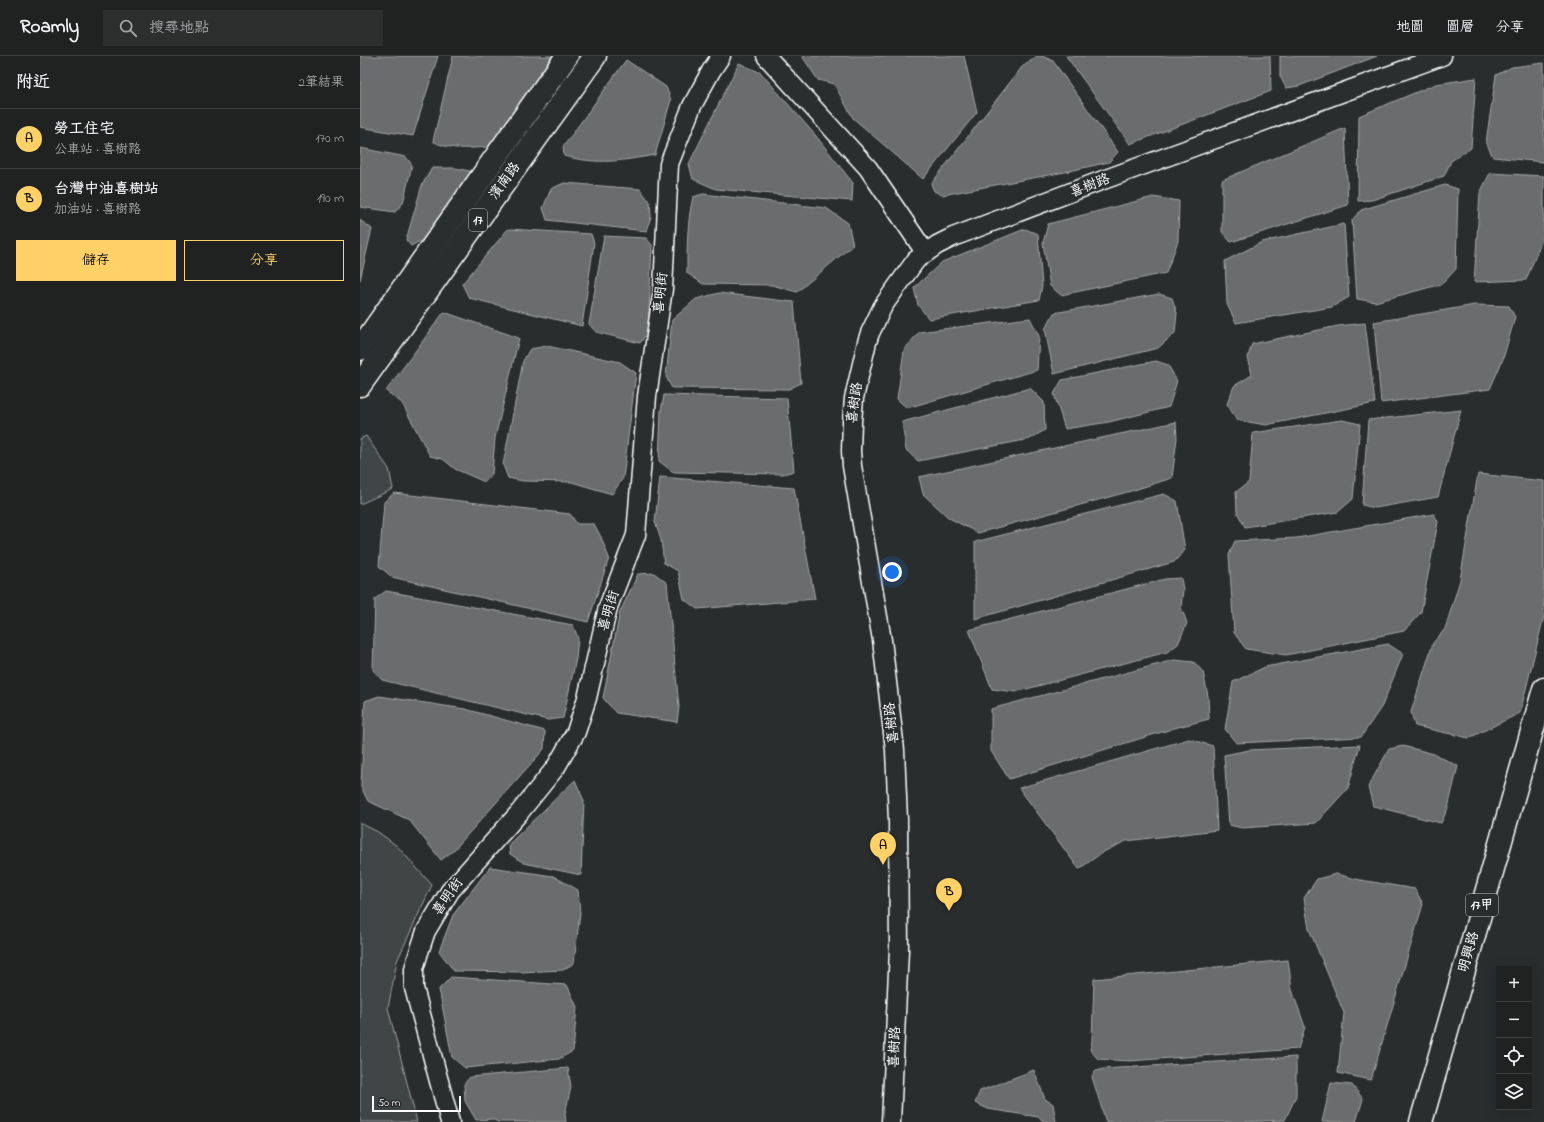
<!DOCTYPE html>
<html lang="zh-TW">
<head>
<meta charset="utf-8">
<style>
  :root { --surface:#202222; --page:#2d2f2f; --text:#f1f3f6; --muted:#a2a4a5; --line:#3d3f40; --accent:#ffd166 }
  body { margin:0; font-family:"Indie Flower","LXGW WenKai TC",sans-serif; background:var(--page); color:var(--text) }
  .controls { position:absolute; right:12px; bottom:12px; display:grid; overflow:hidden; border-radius:0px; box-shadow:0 4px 16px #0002 }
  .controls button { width:36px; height:36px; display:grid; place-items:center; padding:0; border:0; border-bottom:1px solid var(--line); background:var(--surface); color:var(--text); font:20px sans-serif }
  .scale { position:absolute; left:12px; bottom:10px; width:89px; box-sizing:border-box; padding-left:4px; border:2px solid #fff; border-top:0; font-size:11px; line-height:14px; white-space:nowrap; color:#fff; -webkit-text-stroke:3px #2a2d2e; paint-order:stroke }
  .you { position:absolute; left:532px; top:516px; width:14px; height:14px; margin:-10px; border:3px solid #fff; border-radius:50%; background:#1a73e8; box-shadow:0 0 0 6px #1a73e833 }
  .badge { display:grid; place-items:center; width:26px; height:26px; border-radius:50%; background:var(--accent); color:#111; font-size:13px; font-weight:700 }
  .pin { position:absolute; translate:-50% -33px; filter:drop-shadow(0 1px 2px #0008) }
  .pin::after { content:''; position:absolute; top:21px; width:14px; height:12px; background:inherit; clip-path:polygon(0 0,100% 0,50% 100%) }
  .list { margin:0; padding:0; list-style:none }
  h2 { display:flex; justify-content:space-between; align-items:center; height:52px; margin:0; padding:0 16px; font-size:17px }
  h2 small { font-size:13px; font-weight:400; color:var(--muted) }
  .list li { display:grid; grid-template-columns:26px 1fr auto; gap:12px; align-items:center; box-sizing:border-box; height:60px; padding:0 16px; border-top:1px solid var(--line) }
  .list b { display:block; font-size:15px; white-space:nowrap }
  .list p { margin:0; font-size:13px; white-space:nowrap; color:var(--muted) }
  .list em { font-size:13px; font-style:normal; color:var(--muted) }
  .actions { display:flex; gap:8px; padding:12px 16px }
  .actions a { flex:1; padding:9px 0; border:1px solid var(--accent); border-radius:0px; text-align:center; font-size:14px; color:var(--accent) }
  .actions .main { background:var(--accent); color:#111 }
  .icon { flex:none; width:22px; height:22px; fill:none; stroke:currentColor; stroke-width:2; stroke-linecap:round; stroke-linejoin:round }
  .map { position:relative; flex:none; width:1184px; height:1066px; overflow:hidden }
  header { display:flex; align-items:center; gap:24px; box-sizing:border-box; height:56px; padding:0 20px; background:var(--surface); border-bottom:1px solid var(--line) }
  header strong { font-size:19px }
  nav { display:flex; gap:22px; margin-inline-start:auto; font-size:14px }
  .search { width:280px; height:36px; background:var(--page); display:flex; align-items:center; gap:10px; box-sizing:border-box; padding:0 14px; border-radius:0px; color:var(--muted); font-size:15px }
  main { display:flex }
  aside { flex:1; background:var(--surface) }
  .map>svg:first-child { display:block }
</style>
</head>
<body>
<header>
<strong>Roamly</strong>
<div class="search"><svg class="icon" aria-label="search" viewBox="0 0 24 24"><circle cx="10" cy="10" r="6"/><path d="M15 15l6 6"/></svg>搜尋地點</div>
<nav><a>地圖</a><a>圖層</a><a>分享</a></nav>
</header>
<main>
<aside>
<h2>附近<small>2筆結果</small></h2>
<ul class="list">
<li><span class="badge">A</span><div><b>勞工住宅</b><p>公車站 · 喜樹路</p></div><em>170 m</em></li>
<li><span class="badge">B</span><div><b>台灣中油喜樹站</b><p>加油站 · 喜樹路</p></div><em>190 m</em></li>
</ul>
<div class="actions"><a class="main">儲存</a><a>分享</a></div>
</aside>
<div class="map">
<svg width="1184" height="1066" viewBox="0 0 1184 1066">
  <rect width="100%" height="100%" fill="#2a2d2e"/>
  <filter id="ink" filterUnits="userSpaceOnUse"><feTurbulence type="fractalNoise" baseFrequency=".025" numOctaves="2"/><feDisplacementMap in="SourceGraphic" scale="8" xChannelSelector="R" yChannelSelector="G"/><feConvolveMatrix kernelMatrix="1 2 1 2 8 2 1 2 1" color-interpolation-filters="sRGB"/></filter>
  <g filter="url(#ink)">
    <!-- green -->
    <g fill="#414445" stroke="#a0a2a2">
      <polygon points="6,380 29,413 33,433 0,448 0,383"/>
      <polygon points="0,767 18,776 37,790 72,829 37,905 28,952 57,1066 0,1066"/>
    </g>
    <!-- water -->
    <g fill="#6a6c6d" stroke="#a6a7a7">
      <polygon points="0,0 78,0 53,80 0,71"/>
      <path d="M93 0H195L130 91C112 92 89 95 73 85Z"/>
      <polygon points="442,0 604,0 617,56 563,123 493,62 474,28 458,24"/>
      <polygon points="677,0 682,0 693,5 758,96 749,106 705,116 582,139 574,135 571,128 662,11"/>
      <polygon points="706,0 910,0 911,35 770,88"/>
      <polygon points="920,0 1017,0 939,30 926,32 920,20"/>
      <path d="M266 4 306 31 311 44 295 99C260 105 239 109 204 100L203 91Z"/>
      <polygon points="379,7 401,17 456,80 493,127 492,145 356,133 333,123 329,108"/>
      <polygon points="1184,7 1184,106 1133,101 1126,86 1136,19 1152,11"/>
      <polygon points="1116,22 1111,92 1091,105 1084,120 1012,144 998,145 999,60 1076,28"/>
      <polygon points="985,72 988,149 871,186 862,176 862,124"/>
      <polygon points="0,92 46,101 52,109 43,147 35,156 0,151"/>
      <polygon points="72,112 95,112 114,116 75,171 64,183 51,190 46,184 62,129"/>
      <polygon points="1130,117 1184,120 1184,179 1166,224 1114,226 1120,137"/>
      <polygon points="204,127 280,133 290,146 291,161 286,175 187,164 183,152 191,133"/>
      <polygon points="1085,129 1098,133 1096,213 1082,228 1015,246 997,243 992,164 1001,154"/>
      <path d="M343 138 466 152 488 167 493 189 437 236 412 229 343 228 327 217C327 192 327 166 333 141Z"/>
      <polygon points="793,141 819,145 818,185 806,217 701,239 690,230 683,187 688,168"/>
      <polygon points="0,164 12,173 0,224"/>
      <polygon points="984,168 989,241 972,251 876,267 867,248 865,205 902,186"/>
      <polygon points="148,173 231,178 234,187 222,270 109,242 102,228"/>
      <polygon points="665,173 678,178 682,230 679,244 569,263 558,249 554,232 582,206"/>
      <polygon points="244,180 286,182 292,189 288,276 280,287 236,276 229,268"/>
      <polygon points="359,237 434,246 441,327 429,333 312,332 306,321 312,264 336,243"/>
      <polygon points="799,238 812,242 817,257 815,277 798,292 694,318 685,273 694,257"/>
      <polygon points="1115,249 1149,250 1155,261 1143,303 1130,333 1021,347 1014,266"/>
      <polygon points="84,256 159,282 135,382 132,418 125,426 95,413 83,403 70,400 42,347 26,335"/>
      <polygon points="670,262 679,280 677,314 547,352 537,343 544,294 559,276"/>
      <polygon points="1005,267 1015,347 906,369 877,364 867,348 874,330 892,319 888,301 892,288 978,270"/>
      <polygon points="187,290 260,306 276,317 263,422 252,438 212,426 163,425 148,422 143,409 163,305 170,293"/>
      <polygon points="796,305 808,309 817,325 809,351 749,366 705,373 694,338 702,324"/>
      <polygon points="670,332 684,346 685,374 670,383 558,405 546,394 542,366"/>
      <polygon points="304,339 427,342 434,415 423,418 313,416 299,405 301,355"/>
      <polygon points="1101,354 1078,441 1015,452 1002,449 1008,364"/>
      <polygon points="982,364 1000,368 993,443 978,456 885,471 877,456 876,436 889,426 893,377"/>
      <polygon points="816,366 817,382 812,422 771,435 618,477 589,462 563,438 559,421"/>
      <polygon points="1118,418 1184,425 1184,560 1160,657 1109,682 1055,670 1051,656 1073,587 1085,573 1100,524"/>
      <polygon points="300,421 434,432 455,543 337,553 324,543 318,515 304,507 301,484 295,466"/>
      <polygon points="34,437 210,458 217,468 234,468 241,481 249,502 228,566 32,521 19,510 24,446"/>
      <polygon points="804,438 817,445 825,494 814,506 615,563 615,486"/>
      <polygon points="1074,458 1078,466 1061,556 1044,575 926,599 886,593 874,577 869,499 875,485 937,482"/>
      <polygon points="294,517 307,527 319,651 317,666 256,657 243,642 260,556 278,518"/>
      <polygon points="821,522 823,534 821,551 827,567 818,588 807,596 655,636 632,633 609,574 805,523"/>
      <polygon points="26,535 213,569 218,582 216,603 203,662 188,664 22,624 13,614 15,543"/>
      <polygon points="1028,588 1043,598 1022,650 1001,681 876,687 865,673 873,626 905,611"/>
      <polygon points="814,604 834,606 843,616 848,640 849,663 818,671 649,723 631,695 631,653"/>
      <polygon points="19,640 105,653 185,675 184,693 93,795 81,804 49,764 8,745 1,731 5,645"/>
      <polygon points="829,683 853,690 857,774 766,785 743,796 719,813 659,732"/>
      <polygon points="1000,689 988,732 956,767 882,772 869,769 864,699 889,694"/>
      <polygon points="1043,690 1074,698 1098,710 1088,752 1081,767 1013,750 1008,731 1029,693"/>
      <polygon points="215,724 224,745 221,819 164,807 150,798 149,788"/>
      <polygon points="130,811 193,820 218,834 220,857 214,907 203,914 162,916 94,915 79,895 93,859"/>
      <polygon points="976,818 1000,824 1055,833 1063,848 1011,1024 978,1017 984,957 949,873 944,842 957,823"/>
      <polygon points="928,904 932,934 945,971 938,993 769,1005 738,1003 730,994 732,985 734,923"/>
      <polygon points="91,921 207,929 217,951 213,995 199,1003 105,1012 92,1001 79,933"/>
      <polygon points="936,1001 936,1040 925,1064 881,1066 746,1066 732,1021 734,1016 743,1013"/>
      <polygon points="208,1012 211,1031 205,1058 206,1066 138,1066 132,1063 116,1064 105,1045 104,1028 110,1021"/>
      <polygon points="674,1014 685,1043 693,1048 696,1066 685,1066 678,1061 628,1053 615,1047 620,1035"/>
      <polygon points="971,1027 992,1029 1003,1043 996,1066 962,1066"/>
    </g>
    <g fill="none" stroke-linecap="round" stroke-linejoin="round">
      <!-- minor casing -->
      <g stroke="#fff" stroke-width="21">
        <g id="minor">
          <polyline points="406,0 508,112 565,196"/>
          <polyline points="90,1066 54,932 54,913 59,896 66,875 90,835 159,757 196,711 216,676 227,642 248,551 276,479 287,340 303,233 309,108 332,50 351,15 361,0"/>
          <polyline points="531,1066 539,894 538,764 535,694 522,584 492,410 491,395 492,366 494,342 507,286 510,277 523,250 556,204 577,189 593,181 735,127 1082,0"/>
        </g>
      </g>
      <!-- major casing -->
      <g stroke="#fff" stroke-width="25">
        <g id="major">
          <polyline points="0,293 207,0"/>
          <polyline points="0,329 235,0"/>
          <polyline points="1061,1066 1184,633"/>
        </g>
      </g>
      <!-- minor -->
      <use href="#minor" stroke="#2a2d2e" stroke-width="18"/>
      <!-- major -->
      <use href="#major" stroke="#2a2d2e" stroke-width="22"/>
    </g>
  </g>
  <g text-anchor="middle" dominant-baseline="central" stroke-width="3.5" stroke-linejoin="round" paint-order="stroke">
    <!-- shield labels -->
    <g fill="#2a2d2e" stroke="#bfc0c0" stroke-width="1">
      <rect x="109" y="153" width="18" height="22" rx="3"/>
      <rect x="1106" y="838" width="32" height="22" rx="3"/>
    </g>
    <g font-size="13" font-weight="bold" fill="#fff">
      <text x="118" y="164">17</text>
      <text x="1122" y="849">17甲</text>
    </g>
    <!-- street labels -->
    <g font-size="14" fill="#fff" stroke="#2a2d2e">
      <text transform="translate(145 125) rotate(-54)">濱南路</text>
      <text transform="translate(730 130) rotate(-21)">喜樹路</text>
      <text transform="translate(301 237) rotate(-84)">喜明街</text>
      <text transform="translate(495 347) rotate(-82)">喜樹路</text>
      <text transform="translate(249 555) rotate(-73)">喜明街</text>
      <text transform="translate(532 667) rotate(-96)">喜樹路</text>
      <text transform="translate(88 841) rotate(-55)">喜明街</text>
      <text transform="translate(1109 896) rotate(-74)">明興路</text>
      <text transform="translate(535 991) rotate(-87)">喜樹路</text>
    </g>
  </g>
</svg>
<div class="controls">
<button>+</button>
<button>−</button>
<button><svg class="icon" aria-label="locate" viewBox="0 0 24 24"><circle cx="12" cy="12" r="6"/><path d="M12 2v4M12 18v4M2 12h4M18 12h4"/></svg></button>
<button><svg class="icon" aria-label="layers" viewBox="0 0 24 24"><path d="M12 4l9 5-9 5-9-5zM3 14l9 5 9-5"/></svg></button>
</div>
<div class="scale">50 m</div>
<div class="you"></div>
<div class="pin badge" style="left:523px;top:809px">A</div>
<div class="pin badge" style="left:589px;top:855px">B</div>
</div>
</main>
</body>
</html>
